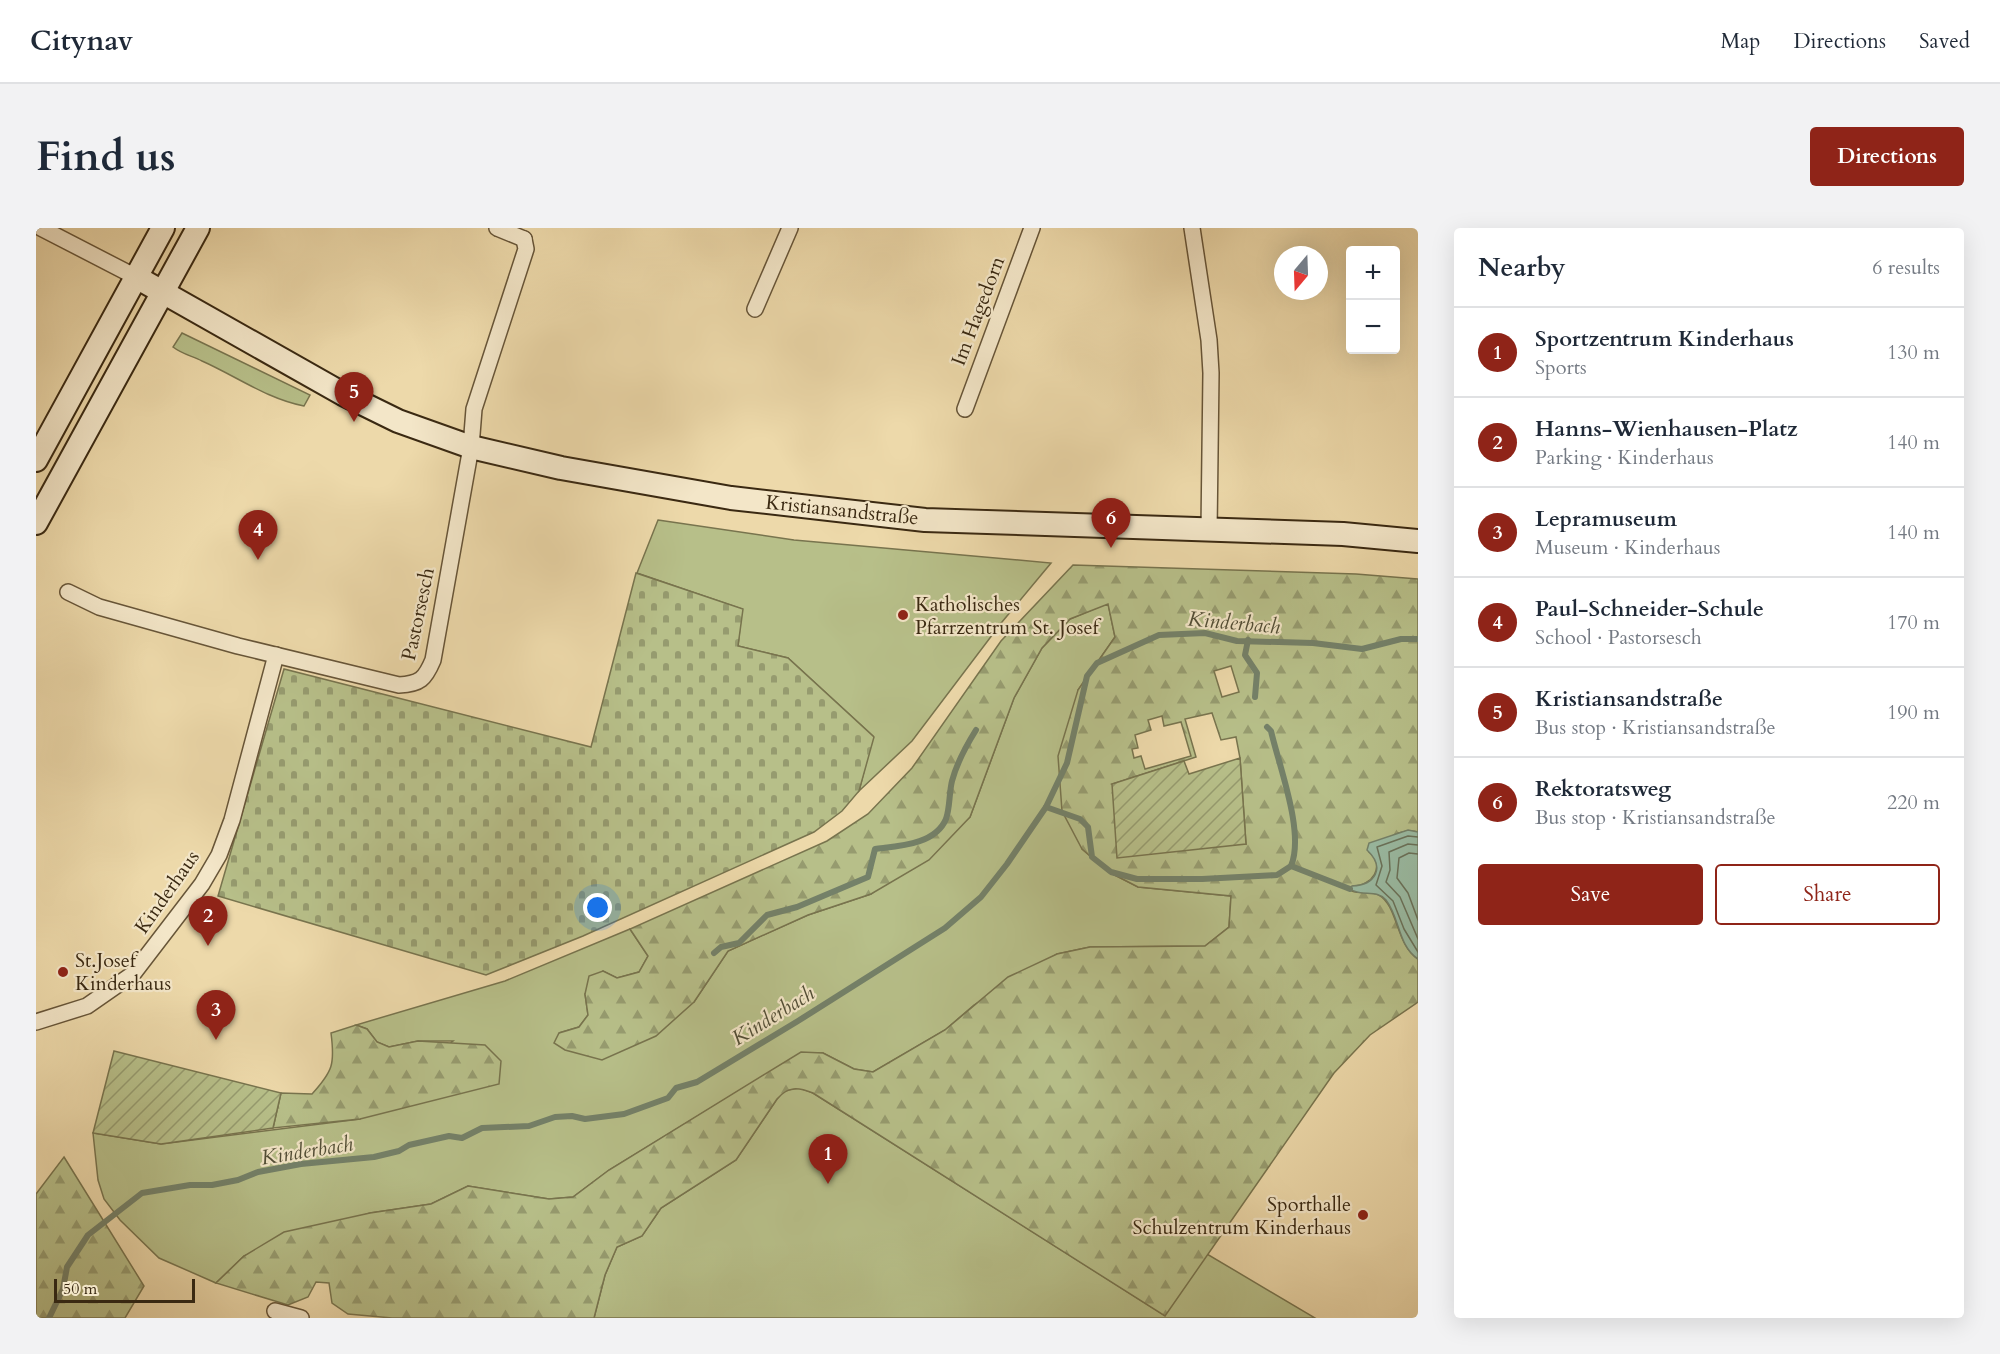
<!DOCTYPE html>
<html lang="en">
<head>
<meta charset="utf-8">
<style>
  :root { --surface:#fff; --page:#f2f2f3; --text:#1f2937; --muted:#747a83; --line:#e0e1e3; --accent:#8f2418 }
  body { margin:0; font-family:Cardo,serif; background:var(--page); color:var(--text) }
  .controls { position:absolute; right:18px; top:18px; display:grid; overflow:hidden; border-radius:6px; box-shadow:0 6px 24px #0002 }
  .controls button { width:54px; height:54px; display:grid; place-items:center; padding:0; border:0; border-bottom:2px solid var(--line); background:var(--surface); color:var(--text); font:30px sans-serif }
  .compass { position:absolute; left:1238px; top:18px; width:54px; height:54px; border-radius:50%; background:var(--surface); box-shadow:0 6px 24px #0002; rotate:199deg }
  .scale { position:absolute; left:18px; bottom:15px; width:141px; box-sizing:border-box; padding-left:6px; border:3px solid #3a2912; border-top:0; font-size:16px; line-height:21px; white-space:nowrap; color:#3a2912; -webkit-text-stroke:4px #f3e6c8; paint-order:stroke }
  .you { position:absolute; left:562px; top:680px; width:21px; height:21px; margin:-15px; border:4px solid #fff; border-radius:50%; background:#1a73e8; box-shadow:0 0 0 9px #1a73e833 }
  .badge { display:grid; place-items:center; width:39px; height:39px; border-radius:50%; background:var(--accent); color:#fff; font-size:20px; font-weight:700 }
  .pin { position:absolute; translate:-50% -50px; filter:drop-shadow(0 2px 3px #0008) }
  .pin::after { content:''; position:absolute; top:32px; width:21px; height:18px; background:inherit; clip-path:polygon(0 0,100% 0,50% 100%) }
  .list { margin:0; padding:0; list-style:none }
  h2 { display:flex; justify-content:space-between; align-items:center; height:78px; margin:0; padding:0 24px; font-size:26px }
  h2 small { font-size:20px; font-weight:400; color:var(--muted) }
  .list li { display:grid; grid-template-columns:39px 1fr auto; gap:18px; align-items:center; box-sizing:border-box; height:90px; padding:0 24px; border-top:2px solid var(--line) }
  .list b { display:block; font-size:22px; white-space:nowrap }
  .list p { margin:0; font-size:20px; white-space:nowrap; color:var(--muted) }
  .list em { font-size:20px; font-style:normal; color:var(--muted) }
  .actions { display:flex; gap:12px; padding:18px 24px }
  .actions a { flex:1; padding:14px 0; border:2px solid var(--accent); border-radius:6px; text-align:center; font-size:21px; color:var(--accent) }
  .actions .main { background:var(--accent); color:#fff }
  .map { position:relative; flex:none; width:1382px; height:1090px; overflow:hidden; border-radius:6px }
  header { display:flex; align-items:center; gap:36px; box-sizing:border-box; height:84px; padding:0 30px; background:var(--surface); border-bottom:2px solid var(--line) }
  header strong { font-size:28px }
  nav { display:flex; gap:33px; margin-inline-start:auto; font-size:21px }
  .intro { display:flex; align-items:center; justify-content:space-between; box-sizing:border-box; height:144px; padding:0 36px }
  h1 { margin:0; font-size:42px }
  .button { padding:15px 27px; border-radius:6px; background:var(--accent); color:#fff; font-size:21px; font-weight:700 }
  main { display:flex; gap:36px; padding:0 36px }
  aside { flex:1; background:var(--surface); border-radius:6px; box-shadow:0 6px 24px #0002 }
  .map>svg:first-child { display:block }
</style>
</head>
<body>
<header>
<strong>Citynav</strong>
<nav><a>Map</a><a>Directions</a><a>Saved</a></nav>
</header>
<div class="intro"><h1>Find us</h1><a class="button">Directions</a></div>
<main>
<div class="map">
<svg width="1382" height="1090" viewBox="0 0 1382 1090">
  <defs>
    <pattern id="forest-firs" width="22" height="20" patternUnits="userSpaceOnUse" patternTransform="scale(1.5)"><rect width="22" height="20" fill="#b7bf89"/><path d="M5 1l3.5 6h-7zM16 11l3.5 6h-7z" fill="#969b6f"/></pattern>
    <pattern id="cemetery-stones" width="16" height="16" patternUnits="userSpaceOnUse" patternTransform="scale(1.5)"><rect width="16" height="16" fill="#b7bf89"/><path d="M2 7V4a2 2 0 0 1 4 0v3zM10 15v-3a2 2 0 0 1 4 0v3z" fill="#969b6f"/></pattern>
    <pattern id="garden-furrows" width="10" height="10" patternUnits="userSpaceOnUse" patternTransform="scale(1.5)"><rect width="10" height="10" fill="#b7bf89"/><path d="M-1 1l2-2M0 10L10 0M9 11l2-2" fill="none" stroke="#969b6f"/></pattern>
  </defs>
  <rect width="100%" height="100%" fill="#edd9aa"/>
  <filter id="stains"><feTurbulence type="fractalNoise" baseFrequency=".00333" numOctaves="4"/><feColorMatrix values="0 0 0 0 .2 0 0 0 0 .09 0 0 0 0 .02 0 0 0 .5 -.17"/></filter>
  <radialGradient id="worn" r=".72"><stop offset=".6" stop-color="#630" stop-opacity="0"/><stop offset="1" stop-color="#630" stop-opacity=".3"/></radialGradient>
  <!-- grass -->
  <g fill="#b7bf89" stroke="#78744e" stroke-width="1.5">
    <path d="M146 105 274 167 268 178C231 171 200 148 166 133 156 128 146 126 137 119Z"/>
    <polygon points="622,292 758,312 1015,335 966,394 876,513 823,563 837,508 752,430 702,418 706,381 601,345"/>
    <polygon points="1072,375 1079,409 1042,462 1046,621 1073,644 1102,659 1195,668 1193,699 1169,718 1054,719 1021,726 938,777 909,802 837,844 818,841 787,825 765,825 573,942 537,969 513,971 432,958 395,976 334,985 208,1028 180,1055 123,1030 84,992 68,971 62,952 57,905 125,916 324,891 417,813 382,813 353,819 341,814 331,801 320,797 469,753 594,701 612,728 603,744 581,750 567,743 549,766 552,787 543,799 523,805 658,774 692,723 772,687 835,666 934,589 978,470 1006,420 1034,391"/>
    <polygon points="763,860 777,865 1128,1087 1171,1026 1279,1090 558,1090 569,1047 581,1019 606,1008 625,980 700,932 741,871 748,863"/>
  </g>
  <!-- forest -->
  <g fill="url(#forest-firs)" stroke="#78744e" stroke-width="1.5" fill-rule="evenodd">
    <path d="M1037 337 1320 346 1382 351V604C1363 599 1348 613 1333 624 1350 638 1336 658 1317 658L1316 663C1324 666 1335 663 1343 667 1362 678 1360 717 1382 731V774L1334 807 1298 845 1129 1088 777 865C762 859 752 858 741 871L700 932 625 980 606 1008 581 1019 569 1047 558 1090H356L312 1086 296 1075 293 1055 280 1054 272 1069 252 1077 180 1055 208 1028 248 1004 334 985 395 976 432 958 513 971 537 969 573 942 765 824 787 825 818 841 837 844 909 802 972 749 1021 726 1054 719 1169 718 1193 699 1195 668 1102 659 1073 644 1046 621 1026 583 1022 528 1042 462 1079 409 1072 376 1034 391 1006 420 978 470 934 589 893 632 835 666 772 687 692 723 658 774 620 808 566 832 529 822 518 815 523 805 543 799 552 787 549 766 553 748 567 743 581 750 603 744 612 728 594 701 791 613 832 586 876 540 965 413ZM1195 438 1203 464 1186 469 1178 443ZM1176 485 1185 512 1200 509 1204 530 1210 616 1076 556 1160 529 1149 491ZM1126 488 1128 498 1145 494 1155 528 1109 541 1105 528 1098 530 1096 521 1102 520 1099 507 1115 502 1112 492Z"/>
    <path d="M320 797 331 801 341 814 353 819 382 813 449 817 465 833 463 856 324 891 237 900 245 865 276 866C297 843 299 836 295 805Z"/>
    <polygon points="28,929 108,1058 89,1090 0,1090 0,966"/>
  </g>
  <!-- cemetery -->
  <polygon fill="url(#cemetery-stones)" stroke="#78744e" stroke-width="1.5" points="600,345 707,381 702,418 752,430 838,509 823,563 806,583 778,604 547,708 450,747 182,668 248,441 555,519"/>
  <!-- garden -->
  <g fill="url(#garden-furrows)" stroke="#78744e" stroke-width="1.5">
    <polygon points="1204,530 1210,616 1081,630 1076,556 1148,533 1153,546"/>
    <polygon points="78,823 245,865 237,900 125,916 57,905"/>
  </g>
  <!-- water -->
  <path fill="#9abba3" stroke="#748169" stroke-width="1.5" d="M1372 602 1382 604V731C1362 718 1364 690 1350 672 1341 661 1325 669 1314 661L1316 658C1339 657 1350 640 1331 622L1333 615Z"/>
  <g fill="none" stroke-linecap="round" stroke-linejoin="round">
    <!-- shore -->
    <g stroke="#6a725a" stroke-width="1.5">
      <polyline points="1382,609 1372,608 1341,619 1346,638 1340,657 1357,673 1368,701 1382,724"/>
      <polyline points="1382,617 1372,616 1353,624 1354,642 1350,654 1364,669 1382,711"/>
      <polyline points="1382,626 1373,625 1363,630 1361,650 1372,665 1382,692"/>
    </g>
    <!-- stream -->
    <g stroke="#748169" stroke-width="6">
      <polyline points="1212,412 1209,427 1221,445 1219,469"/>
      <path d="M1010 579 1044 591 1052 599 1056 629 1075 644 1101 651H1166L1241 647 1255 638C1269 605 1243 538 1235 503L1231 499"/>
      <polyline points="1255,638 1314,661"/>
      <path d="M678 725 685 719 703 715 731 687 761 679 832 649 839 621C862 618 899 617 910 591 914 580 913 565 916 553 921 534 930 518 940 502"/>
      <polyline points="13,1090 27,1061 31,1039 52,1007 106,965 154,957 176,957 202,952 222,944 265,936 338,929 363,923 373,917 413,908 426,910 446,900 493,898 519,889 536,888 549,891 588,886 632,870 640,860 661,854 762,793 909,700 945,669 971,636 1010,579 1031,535 1051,448 1061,435 1123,407 1169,405 1201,413 1277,415 1326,421 1365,411 1382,411"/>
    </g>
    <!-- street casing -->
    <g stroke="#675538" stroke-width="18">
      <g id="street">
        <polyline points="5,0 100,49"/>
        <polyline points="461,0 488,11"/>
        <polyline points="1156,0 1173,112 1175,145 1173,303"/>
        <polyline points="719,81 754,0"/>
        <polyline points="929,181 996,0"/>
        <path d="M32 364 63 379 202 418 363 457C384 456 389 451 397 432L435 219 438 181 490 21 488 11"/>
        <polyline points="0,794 51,778 97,746 166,656 183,627 196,592 240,427"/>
        <polyline points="239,1083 265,1090"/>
      </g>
    </g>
    <!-- secondary casing -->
    <g stroke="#3a2912" stroke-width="26">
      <g id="secondary">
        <polyline points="100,49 307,166 362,193 435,219 525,240 695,270 889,292 1307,306 1382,313"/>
        <polyline points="0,232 127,0"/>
        <polyline points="0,295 162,0"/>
      </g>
    </g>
    <!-- street -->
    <use href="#street" stroke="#f3e6c8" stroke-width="15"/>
    <!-- secondary -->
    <use href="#secondary" stroke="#f3e6c8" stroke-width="22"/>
  </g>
  <!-- markers -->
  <g fill="#8f2418" stroke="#f3e6c8" stroke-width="2">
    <circle cx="867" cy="387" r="6"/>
    <circle cx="27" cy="744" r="6"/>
    <circle cx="1327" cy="987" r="6"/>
  </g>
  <g text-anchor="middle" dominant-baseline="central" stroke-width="4.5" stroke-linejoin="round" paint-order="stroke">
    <!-- street labels -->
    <g font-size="20" fill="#3a2912" stroke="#f3e6c8">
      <text transform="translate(942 83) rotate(-69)">Im Hagedorn</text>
      <text transform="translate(806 282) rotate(6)">Kristiansandstraße</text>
      <text transform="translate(382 386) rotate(-78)">Pastorsesch</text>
      <text transform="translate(131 664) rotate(-55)">Kinderhaus</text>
    </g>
    <!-- poi labels -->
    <g font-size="20" fill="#3a2912" stroke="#f3e6c8" text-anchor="start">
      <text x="879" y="376">Katholisches<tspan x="879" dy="23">Pfarrzentrum St. Josef</tspan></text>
      <text x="39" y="732">St.Josef<tspan x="39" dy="23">Kinderhaus</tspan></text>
      <text x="1315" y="976" text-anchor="end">Sporthalle<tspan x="1315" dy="23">Schulzentrum Kinderhaus</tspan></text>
    </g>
    <!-- water labels -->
    <g font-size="21" font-style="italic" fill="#524e36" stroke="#f3e6c8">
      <text transform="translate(1198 395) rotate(5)">Kinderbach</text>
      <text transform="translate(737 788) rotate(-32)">Kinderbach</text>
      <text transform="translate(271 923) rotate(-9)">Kinderbach</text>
    </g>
  </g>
  <rect width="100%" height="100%" filter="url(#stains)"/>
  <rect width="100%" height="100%" fill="url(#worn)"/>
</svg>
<div class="controls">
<button>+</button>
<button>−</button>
</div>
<svg class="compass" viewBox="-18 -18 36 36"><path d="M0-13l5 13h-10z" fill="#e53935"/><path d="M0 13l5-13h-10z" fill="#747a83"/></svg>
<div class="scale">50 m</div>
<div class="you"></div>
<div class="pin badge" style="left:792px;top:956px">1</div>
<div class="pin badge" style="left:172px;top:718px">2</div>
<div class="pin badge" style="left:180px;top:812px">3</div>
<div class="pin badge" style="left:222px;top:332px">4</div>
<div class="pin badge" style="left:318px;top:194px">5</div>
<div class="pin badge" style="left:1075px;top:320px">6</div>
</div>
<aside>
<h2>Nearby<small>6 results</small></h2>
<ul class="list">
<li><span class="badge">1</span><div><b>Sportzentrum Kinderhaus</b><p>Sports</p></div><em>130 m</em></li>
<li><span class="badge">2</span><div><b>Hanns-Wienhausen-Platz</b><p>Parking · Kinderhaus</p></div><em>140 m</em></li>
<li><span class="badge">3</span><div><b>Lepramuseum</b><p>Museum · Kinderhaus</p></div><em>140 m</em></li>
<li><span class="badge">4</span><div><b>Paul-Schneider-Schule</b><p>School · Pastorsesch</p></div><em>170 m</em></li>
<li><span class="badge">5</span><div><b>Kristiansandstraße</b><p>Bus stop · Kristiansandstraße</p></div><em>190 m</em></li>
<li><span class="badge">6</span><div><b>Rektoratsweg</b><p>Bus stop · Kristiansandstraße</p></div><em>220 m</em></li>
</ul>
<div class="actions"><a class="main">Save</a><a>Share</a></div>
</aside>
</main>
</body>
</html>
